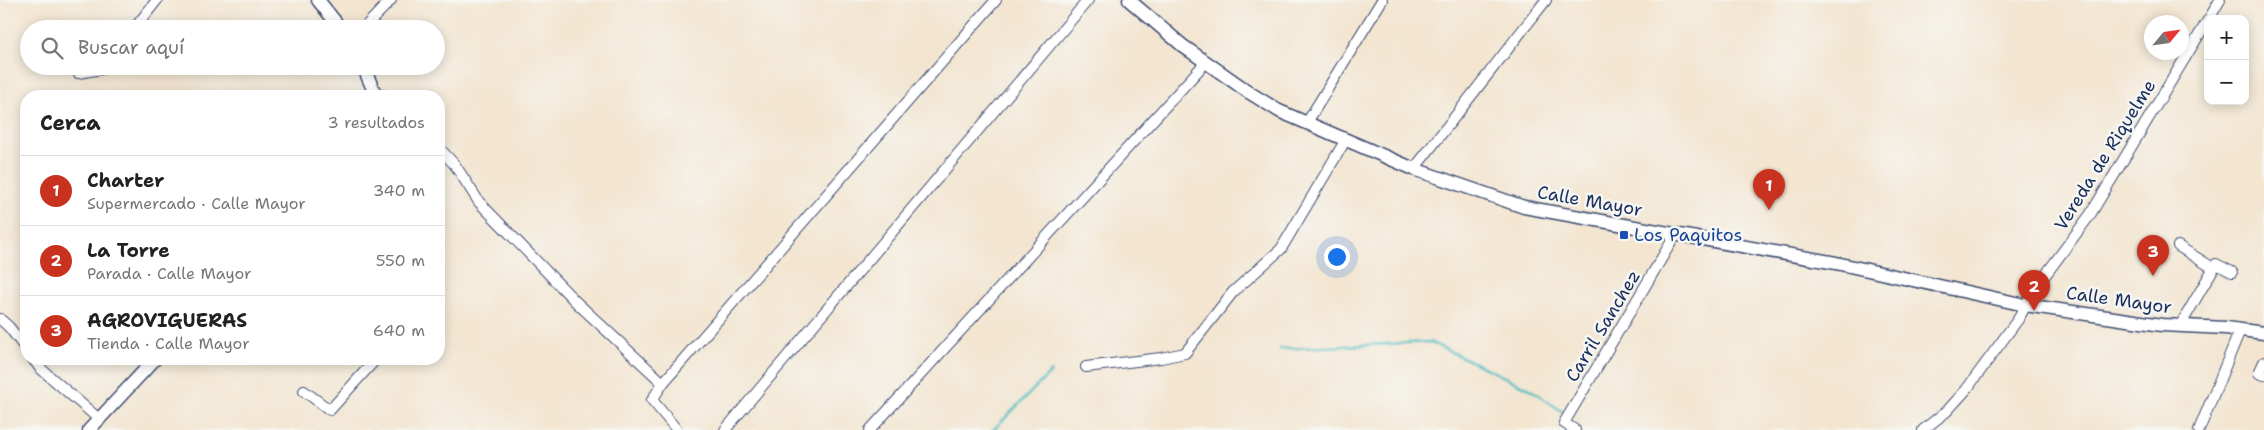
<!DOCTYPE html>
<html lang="es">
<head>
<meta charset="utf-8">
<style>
  :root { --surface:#fff; --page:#f6f6f6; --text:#222; --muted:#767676; --line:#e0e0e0; --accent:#c8321e }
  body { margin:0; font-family:"Shantell Sans",sans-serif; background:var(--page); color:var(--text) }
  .controls { position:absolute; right:15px; top:15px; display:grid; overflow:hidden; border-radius:10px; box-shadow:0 2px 12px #0003 }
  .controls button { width:45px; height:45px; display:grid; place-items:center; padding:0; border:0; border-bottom:1px solid var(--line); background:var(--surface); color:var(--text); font:25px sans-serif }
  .compass { position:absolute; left:2144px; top:15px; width:45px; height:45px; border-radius:50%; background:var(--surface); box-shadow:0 2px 12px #0003; rotate:61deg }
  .you { position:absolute; left:1336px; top:256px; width:18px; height:18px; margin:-12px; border:4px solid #fff; border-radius:50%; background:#1a73e8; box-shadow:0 0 0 8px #1a73e833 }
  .badge { display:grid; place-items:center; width:32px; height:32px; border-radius:50%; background:var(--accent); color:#fff; font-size:16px; font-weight:700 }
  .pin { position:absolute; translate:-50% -41px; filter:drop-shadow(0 1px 2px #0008) }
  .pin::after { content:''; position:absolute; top:26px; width:18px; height:15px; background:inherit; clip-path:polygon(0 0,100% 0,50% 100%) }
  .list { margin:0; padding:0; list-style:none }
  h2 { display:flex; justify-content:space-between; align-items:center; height:65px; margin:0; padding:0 20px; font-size:21px }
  h2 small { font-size:16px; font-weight:400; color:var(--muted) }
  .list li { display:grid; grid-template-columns:32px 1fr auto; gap:15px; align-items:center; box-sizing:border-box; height:70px; padding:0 20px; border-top:1px solid var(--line) }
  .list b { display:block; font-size:19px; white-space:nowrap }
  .list p { margin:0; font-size:16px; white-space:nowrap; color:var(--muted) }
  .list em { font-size:16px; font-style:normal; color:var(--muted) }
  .icon { flex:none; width:28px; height:28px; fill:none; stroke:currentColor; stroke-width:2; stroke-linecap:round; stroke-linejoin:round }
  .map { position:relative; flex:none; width:2264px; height:430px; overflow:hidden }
  .search { position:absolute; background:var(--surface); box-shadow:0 2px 12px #0003; left:20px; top:20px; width:425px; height:55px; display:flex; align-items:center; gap:12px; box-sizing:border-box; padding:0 18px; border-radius:28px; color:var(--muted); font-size:19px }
  .panel { position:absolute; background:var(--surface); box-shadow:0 2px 12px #0003; left:20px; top:90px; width:425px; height:275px; border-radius:20px }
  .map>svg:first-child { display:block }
</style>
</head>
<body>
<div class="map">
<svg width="2264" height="430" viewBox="0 0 2264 430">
  <rect width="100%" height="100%" fill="#f6f6f2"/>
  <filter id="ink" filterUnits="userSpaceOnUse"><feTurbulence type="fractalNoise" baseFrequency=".02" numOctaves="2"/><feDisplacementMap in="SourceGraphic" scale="10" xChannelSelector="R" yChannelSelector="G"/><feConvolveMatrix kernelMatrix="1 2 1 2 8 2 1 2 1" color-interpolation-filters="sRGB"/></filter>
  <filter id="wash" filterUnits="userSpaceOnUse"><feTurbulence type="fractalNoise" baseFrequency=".0096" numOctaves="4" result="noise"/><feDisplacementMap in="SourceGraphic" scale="20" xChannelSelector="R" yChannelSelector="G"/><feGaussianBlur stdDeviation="1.12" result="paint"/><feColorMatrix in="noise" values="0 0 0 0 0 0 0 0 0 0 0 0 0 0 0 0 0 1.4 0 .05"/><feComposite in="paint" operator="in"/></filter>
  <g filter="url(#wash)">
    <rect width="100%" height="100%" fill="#f3e5d0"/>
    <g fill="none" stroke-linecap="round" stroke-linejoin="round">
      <!-- stream -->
      <g stroke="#4ebdc3" stroke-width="2.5">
        <polyline points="1280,349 1430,342 1530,389 1563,412"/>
        <polyline points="993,430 1051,372"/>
      </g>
    </g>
  </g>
  <g filter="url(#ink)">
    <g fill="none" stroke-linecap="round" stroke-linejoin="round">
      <!-- minor casing -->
      <g stroke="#3b4a6f" stroke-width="12">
        <g id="minor">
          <polyline points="2209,19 2220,0"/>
          <polyline points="134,29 157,0"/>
          <polyline points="363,29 391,0"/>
          <polyline points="78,73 102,69 104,66"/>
          <polyline points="376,95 389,96"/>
          <polyline points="1306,124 1382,0"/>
          <polyline points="439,148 455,165 479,202 576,302 663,383 652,400 677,430"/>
          <polyline points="1414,169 1546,0"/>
          <polyline points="2178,246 2213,268"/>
          <polyline points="0,319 9,327 26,349"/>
          <polyline points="2180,326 2216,264 2232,272"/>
          <polyline points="33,359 40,368 100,420"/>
          <polyline points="2264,362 2259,373 2264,375"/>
          <polyline points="1086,367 1161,358 1185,353 1233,292 1281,249 1345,141"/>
          <polyline points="663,383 996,0"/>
          <polyline points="304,391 330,410 376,359"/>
          <polyline points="725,430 1088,0"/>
          <polyline points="870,430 1206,62"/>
          <polyline points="1575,430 1564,423 1676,234"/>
          <polyline points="1923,430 1947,411 1966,390 2019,318 2032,293 2090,215 2208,20"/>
          <polyline points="2199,430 2240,330"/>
        </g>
      </g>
      <!-- major casing -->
      <g stroke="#3b4a6f" stroke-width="15">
        <g id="major">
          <polyline points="318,0 341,29"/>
          <polyline points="1129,0 1183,46 1250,93 1279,111 1414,169 1524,207 1836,263 2025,305 2162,325 2226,328 2264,333"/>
          <polyline points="363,66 376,96"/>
          <polyline points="89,430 155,359"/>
        </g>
      </g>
      <!-- minor -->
      <use href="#minor" stroke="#fff" stroke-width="10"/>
      <!-- major -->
      <use href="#major" stroke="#fff" stroke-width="12"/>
    </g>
  </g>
  <!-- markers -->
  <rect fill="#1a4fb4" stroke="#f6f6f2" stroke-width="2" x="1619" y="230" width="10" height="10" rx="2.5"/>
  <g text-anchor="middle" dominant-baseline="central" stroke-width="5" stroke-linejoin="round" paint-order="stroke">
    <!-- street labels -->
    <g font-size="18" fill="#1b2f5e" stroke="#f6f6f2">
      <text transform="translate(2105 155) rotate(-58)">Vereda de Riquelme</text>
      <text transform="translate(1590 201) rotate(10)">Calle Mayor</text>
      <text transform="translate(2119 300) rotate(8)">Calle Mayor</text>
      <text transform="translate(1603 326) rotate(-59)">Carril Sanchez</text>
    </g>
    <!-- transit labels -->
    <g font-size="18" fill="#164399" stroke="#f6f6f2" text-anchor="start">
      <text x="1634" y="235">Los Paquitos</text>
    </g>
  </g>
</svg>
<div class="controls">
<button>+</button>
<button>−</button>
</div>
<svg class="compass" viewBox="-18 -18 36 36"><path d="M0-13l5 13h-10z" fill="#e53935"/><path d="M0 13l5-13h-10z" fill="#767676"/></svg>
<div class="you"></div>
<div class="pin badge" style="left:1769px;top:210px">1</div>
<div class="pin badge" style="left:2034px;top:311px">2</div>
<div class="pin badge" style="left:2153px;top:276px">3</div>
<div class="search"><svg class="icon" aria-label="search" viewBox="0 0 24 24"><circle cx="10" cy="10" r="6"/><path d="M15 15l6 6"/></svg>Buscar aquí</div>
<section class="panel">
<h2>Cerca<small>3 resultados</small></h2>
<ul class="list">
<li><span class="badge">1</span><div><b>Charter</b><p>Supermercado · Calle Mayor</p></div><em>340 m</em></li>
<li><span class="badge">2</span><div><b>La Torre</b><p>Parada · Calle Mayor</p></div><em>550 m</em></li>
<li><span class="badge">3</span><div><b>AGROVIGUERAS</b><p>Tienda · Calle Mayor</p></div><em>640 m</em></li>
</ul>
</section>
</div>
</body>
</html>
